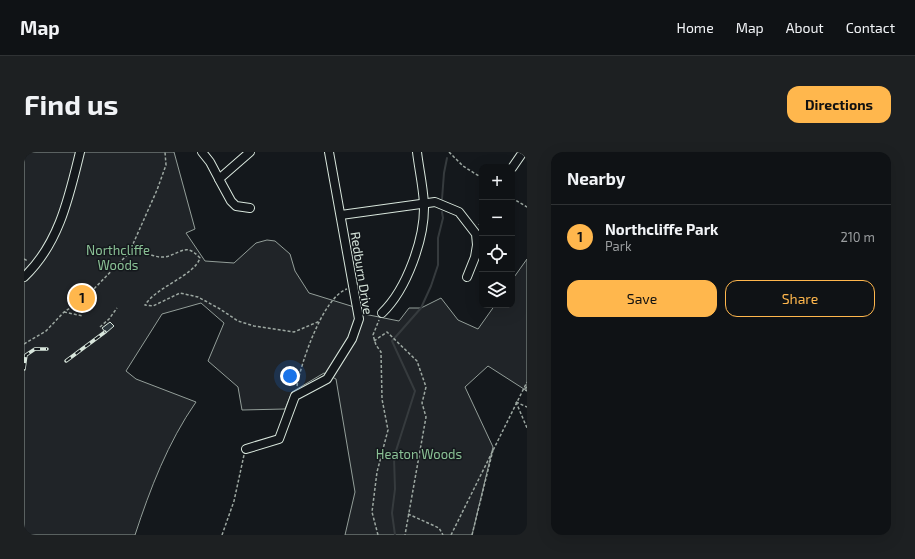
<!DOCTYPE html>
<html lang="en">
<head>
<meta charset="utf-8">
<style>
  :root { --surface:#0f1215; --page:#1d2022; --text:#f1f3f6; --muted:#9b9ea0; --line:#2f3234; --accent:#ffb74d }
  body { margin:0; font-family:"Exo 2",sans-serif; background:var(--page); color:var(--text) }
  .controls { position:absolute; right:12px; top:12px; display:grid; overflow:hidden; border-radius:8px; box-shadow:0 4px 16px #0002 }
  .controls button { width:36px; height:36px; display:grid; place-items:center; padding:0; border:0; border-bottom:1px solid var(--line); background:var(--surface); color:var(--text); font:20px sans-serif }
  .you { position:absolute; left:266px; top:224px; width:14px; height:14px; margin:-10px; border:3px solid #fff; border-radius:50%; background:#1a73e8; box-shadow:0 0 0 6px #1a73e833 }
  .badge { display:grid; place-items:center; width:26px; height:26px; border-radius:50%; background:var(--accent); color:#111; font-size:13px; font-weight:700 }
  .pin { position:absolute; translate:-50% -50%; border:2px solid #fff; box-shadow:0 1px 4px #0006 }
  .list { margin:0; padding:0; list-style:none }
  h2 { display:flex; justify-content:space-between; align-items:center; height:52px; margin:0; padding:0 16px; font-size:17px }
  h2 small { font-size:13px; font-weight:400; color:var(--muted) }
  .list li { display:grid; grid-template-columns:26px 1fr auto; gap:12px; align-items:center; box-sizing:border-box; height:64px; padding:0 16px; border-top:1px solid var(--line) }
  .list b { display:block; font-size:15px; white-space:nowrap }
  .list p { margin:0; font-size:13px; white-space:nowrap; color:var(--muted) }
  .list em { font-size:13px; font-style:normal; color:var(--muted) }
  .actions { display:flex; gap:8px; padding:12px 16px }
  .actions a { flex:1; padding:9px 0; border:1px solid var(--accent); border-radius:12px; text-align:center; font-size:14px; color:var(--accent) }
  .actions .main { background:var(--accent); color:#111 }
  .icon { flex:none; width:22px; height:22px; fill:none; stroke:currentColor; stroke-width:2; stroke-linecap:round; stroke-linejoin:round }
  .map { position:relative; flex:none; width:503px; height:383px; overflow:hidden; border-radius:12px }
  header { display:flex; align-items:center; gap:24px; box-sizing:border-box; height:56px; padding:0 20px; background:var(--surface); border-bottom:1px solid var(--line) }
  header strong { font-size:19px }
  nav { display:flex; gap:22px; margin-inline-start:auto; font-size:14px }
  .intro { display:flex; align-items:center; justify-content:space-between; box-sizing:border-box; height:96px; padding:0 24px }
  h1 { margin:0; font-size:28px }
  .button { padding:10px 18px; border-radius:12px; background:var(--accent); color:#111; font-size:14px; font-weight:700 }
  main { display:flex; gap:24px; padding:0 24px }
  aside { flex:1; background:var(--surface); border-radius:12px; box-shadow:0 4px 16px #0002 }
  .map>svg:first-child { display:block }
</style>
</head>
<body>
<header>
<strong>Map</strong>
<nav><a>Home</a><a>Map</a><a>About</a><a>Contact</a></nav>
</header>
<div class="intro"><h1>Find us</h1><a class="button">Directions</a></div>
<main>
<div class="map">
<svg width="503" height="383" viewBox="0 0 503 383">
  <rect width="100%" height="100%" fill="#14181c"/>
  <!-- green -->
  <path fill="#202428" stroke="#939e99" d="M0 0H150L171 77 162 81 181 109 210 111 232 91 243 88 251 89 266 102 271 119 285 141 327 154 340 162 375 169 385 156H397L417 146 434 168 454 177 471 153H488V128L503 107V239L464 214 441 235 469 295 448 383H321L331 340 312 227 300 221 268 240 261 257 218 258 214 235 184 209 200 171 177 151 138 162 102 219 112 227 172 250C144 290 126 337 111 383H0Z"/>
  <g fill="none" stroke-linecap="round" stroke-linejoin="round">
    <!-- stream -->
    <g stroke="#363b3e" stroke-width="2">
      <polyline points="418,47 420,21 423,6"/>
      <polyline points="371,383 368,361 371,337 370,305 391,239 368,189 397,156 407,134 414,113 414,86 419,66 418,60"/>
    </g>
  </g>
  <!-- building -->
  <polygon fill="#2c363c" stroke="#d8e6dc" points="86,170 90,174 82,181 78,176"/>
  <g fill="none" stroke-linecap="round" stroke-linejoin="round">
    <!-- minor casing -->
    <g stroke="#d8e6dc" stroke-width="10">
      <g id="minor">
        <polyline points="178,0 186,10 195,27"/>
        <polyline points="226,0 195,27 207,49 212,54 226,56"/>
        <polyline points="488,16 499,0"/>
        <polyline points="317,63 411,50 435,60 452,82 453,93 451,105 443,125"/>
        <path d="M0 125C35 92 45 45 56 0"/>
        <path d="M358 161C383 137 401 86 400 52 399 34 395 17 393 0"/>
        <polyline points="222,297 255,287 271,244 303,227 328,187 335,167 305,0"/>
      </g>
    </g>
    <!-- path -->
    <g stroke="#9da8a2" stroke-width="1.5" stroke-dasharray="3 2" stroke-linecap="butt">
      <polyline points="425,0 439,14 458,26"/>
      <polyline points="488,46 503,55"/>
      <polyline points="455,73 458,69"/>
      <path d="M110 93C119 100 133 108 145 104 159 99 163 92 176 106 170 124 132 135 121 153L129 154 156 141 174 145 196 157 214 169 230 174 270 180 296 169"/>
      <polyline points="0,107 4,109"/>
      <polyline points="40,160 59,164"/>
      <polyline points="76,175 85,167 93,156"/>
      <polyline points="350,189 363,180 393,209 402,235 398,251 402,265 381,383"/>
      <polyline points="0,192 22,179 40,160 61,146 105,101 133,38 142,13 141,0"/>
      <path d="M273 234C277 211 299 145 323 137"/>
      <polyline points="503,235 500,237 503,239"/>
      <polyline points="492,250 503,276"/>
      <polyline points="492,250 503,255"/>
      <polyline points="384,362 415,376 419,383"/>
      <polyline points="198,383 210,349 220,303"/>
      <polyline points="354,383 348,360 353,320 364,278 358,247 357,200 352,193 349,183 355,168"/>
      <polyline points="427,383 503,230"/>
      <polyline points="448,383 469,298"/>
    </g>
    <!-- minor -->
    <use href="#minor" stroke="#14181c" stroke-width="8"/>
    <!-- rail casing -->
    <g stroke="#d8e6dc" stroke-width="3.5">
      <g id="rail">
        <polyline points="42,209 81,180"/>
        <polyline points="0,217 2,203 11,197 23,197"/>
      </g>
    </g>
    <!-- rail -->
    <use href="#rail" stroke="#14181c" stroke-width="2" stroke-dasharray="6" stroke-linecap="butt"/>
  </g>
  <g text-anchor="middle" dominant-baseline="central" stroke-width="3" stroke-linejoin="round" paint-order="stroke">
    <!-- park labels -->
    <g font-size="13" fill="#8ac095" stroke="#14181c">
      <text x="94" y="98">Northcliffe<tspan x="94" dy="15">Woods</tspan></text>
      <text x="395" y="302">Heaton Woods</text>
    </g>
    <!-- street labels -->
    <g font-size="13" fill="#d8e6dc" stroke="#14181c">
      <text transform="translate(338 121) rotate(81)">Redburn Drive</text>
    </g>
  </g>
</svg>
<div class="controls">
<button>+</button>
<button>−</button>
<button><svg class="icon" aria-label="locate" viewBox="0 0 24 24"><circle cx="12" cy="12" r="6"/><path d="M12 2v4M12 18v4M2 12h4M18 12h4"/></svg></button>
<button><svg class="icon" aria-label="layers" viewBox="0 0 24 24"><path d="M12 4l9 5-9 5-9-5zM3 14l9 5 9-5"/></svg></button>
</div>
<div class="you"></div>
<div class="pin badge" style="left:58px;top:146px">1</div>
</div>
<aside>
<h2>Nearby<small></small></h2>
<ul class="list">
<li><span class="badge">1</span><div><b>Northcliffe Park</b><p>Park</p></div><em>210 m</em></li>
</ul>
<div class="actions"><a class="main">Save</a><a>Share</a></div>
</aside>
</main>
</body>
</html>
